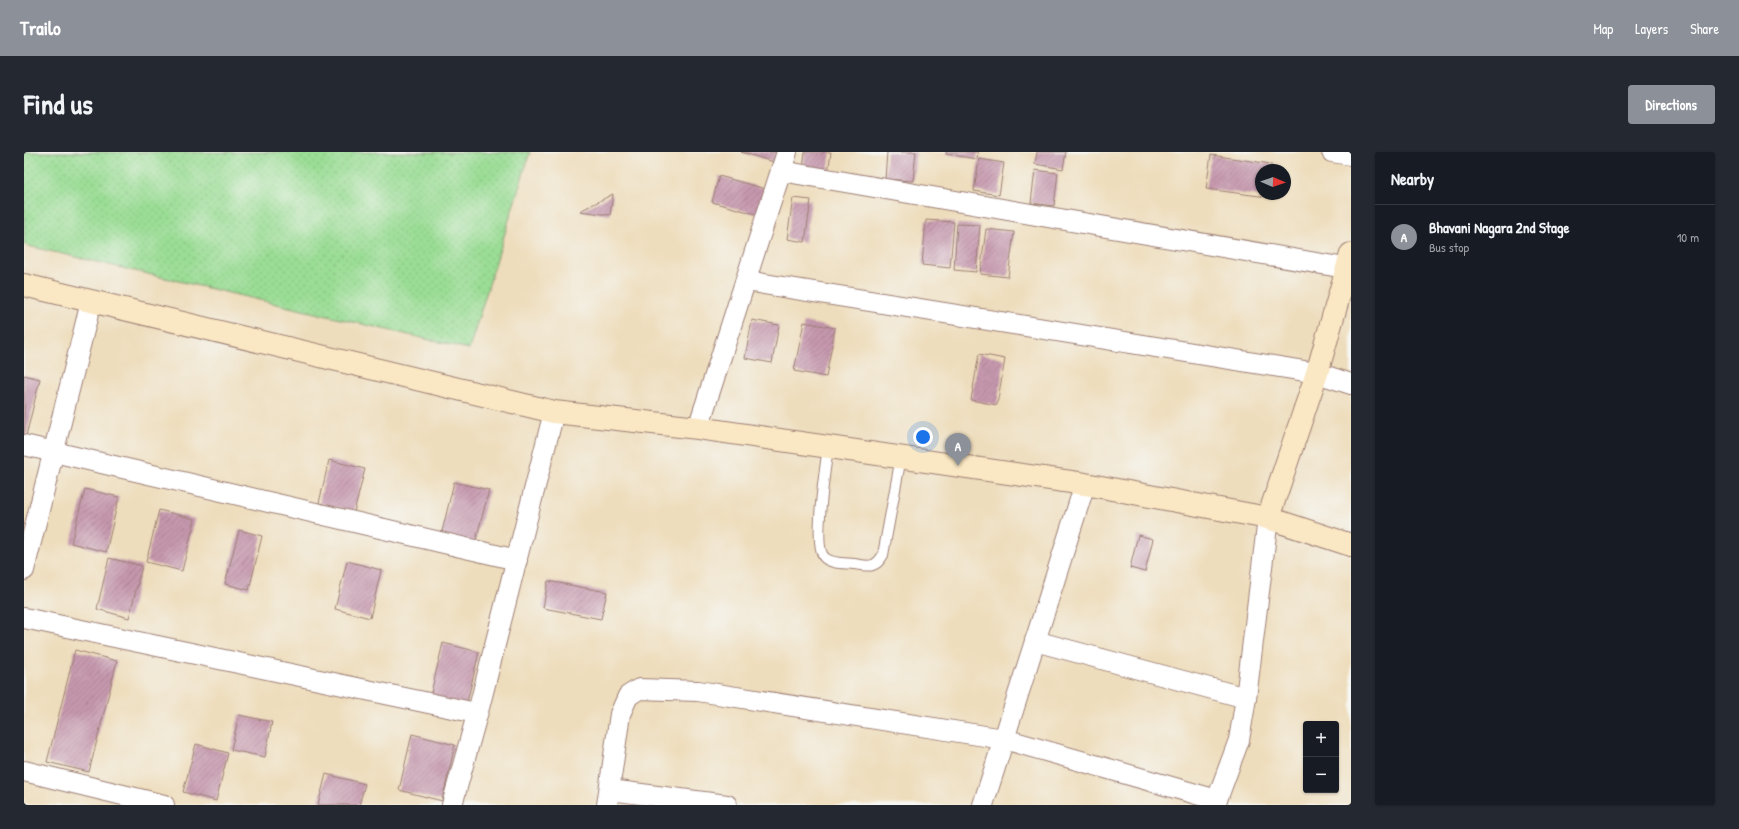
<!DOCTYPE html>
<html lang="en">
<head>
<meta charset="utf-8">
<style>
  :root { --surface:#171b24; --page:#242831; --text:#f1f3f6; --muted:#9ea1a6; --line:#363941; --accent:#8c9099 }
  body { margin:0; font-family:"Patrick Hand",sans-serif; background:var(--page); color:var(--text) }
  .controls { position:absolute; right:12px; bottom:12px; display:grid; overflow:hidden; border-radius:4px; box-shadow:0 1px 3px #0004 }
  .controls button { width:36px; height:36px; display:grid; place-items:center; padding:0; border:0; border-bottom:1px solid var(--line); background:var(--surface); color:var(--text); font:20px sans-serif }
  .compass { position:absolute; left:1231px; top:12px; width:36px; height:36px; border-radius:50%; background:var(--surface); box-shadow:0 1px 3px #0004; rotate:92deg }
  .you { position:absolute; left:899px; top:285px; width:14px; height:14px; margin:-10px; border:3px solid #fff; border-radius:50%; background:#1a73e8; box-shadow:0 0 0 6px #1a73e833 }
  .badge { display:grid; place-items:center; width:26px; height:26px; border-radius:50%; background:var(--accent); color:#fff; font-size:13px; font-weight:700 }
  .pin { position:absolute; translate:-50% -33px; filter:drop-shadow(0 1px 2px #0008) }
  .pin::after { content:''; position:absolute; top:21px; width:14px; height:12px; background:inherit; clip-path:polygon(0 0,100% 0,50% 100%) }
  .list { margin:0; padding:0; list-style:none }
  h2 { display:flex; justify-content:space-between; align-items:center; height:52px; margin:0; padding:0 16px; font-size:17px }
  h2 small { font-size:13px; font-weight:400; color:var(--muted) }
  .list li { display:grid; grid-template-columns:26px 1fr auto; gap:12px; align-items:center; box-sizing:border-box; height:64px; padding:0 16px; border-top:1px solid var(--line) }
  .list b { display:block; font-size:15px; white-space:nowrap }
  .list p { margin:0; font-size:13px; white-space:nowrap; color:var(--muted) }
  .list em { font-size:13px; font-style:normal; color:var(--muted) }
  .map { position:relative; flex:none; width:1327px; height:653px; overflow:hidden; border-radius:4px }
  header { display:flex; align-items:center; gap:24px; box-sizing:border-box; height:56px; padding:0 20px; background:var(--accent); color:#fff }
  header strong { font-size:19px }
  nav { display:flex; gap:22px; margin-inline-start:auto; font-size:14px }
  .intro { display:flex; align-items:center; justify-content:space-between; box-sizing:border-box; height:96px; padding:0 24px }
  h1 { margin:0; font-size:28px }
  .button { padding:10px 18px; border-radius:4px; background:var(--accent); color:#fff; font-size:14px; font-weight:700 }
  main { display:flex; gap:24px; padding:0 24px }
  aside { flex:1; background:var(--surface); border-radius:4px; box-shadow:0 1px 3px #0004 }
  .map>svg:first-child { display:block }
</style>
</head>
<body>
<header>
<strong>Trailo</strong>
<nav><a>Map</a><a>Layers</a><a>Share</a></nav>
</header>
<div class="intro"><h1>Find us</h1><a class="button">Directions</a></div>
<main>
<div class="map">
<svg width="1327" height="653" viewBox="0 0 1327 653">
  <defs>
    <pattern id="grass-dots" width="8" height="8" patternUnits="userSpaceOnUse"><rect width="8" height="8" fill="#9add94"/><path d="M2 2h.1M6 6h.1" fill="none" stroke="#86bd80" stroke-width="1.8" stroke-linecap="round"/></pattern>
    <pattern id="building-hatch" width="6" height="6" patternUnits="userSpaceOnUse"><rect width="6" height="6" fill="#c698ae"/><path d="M-1 1l2-2M0 6l6-6M5 7l2-2" fill="none" stroke="#a37b8e"/></pattern>
  </defs>
  <rect width="100%" height="100%" fill="#f6f6f2"/>
  <filter id="ink" filterUnits="userSpaceOnUse"><feTurbulence type="fractalNoise" baseFrequency=".025" numOctaves="2"/><feDisplacementMap in="SourceGraphic" scale="8" xChannelSelector="R" yChannelSelector="G"/><feConvolveMatrix kernelMatrix="1 2 1 2 8 2 1 2 1" color-interpolation-filters="sRGB"/></filter>
  <filter id="wash" filterUnits="userSpaceOnUse"><feTurbulence type="fractalNoise" baseFrequency=".012" numOctaves="4" result="noise"/><feDisplacementMap in="SourceGraphic" scale="16" xChannelSelector="R" yChannelSelector="G"/><feGaussianBlur stdDeviation="0.9" result="paint"/><feColorMatrix in="noise" values="0 0 0 0 0 0 0 0 0 0 0 0 0 0 0 0 0 1.4 0 .05"/><feComposite in="paint" operator="in"/></filter>
  <g filter="url(#wash)">
    <rect width="100%" height="100%" fill="#eeddbc"/>
    <!-- grass -->
    <polygon fill="url(#grass-dots)" stroke="#727e60" points="0,0 506,0 445,197 0,93"/>
    <g id="blocks">
      <!-- building -->
      <g fill="url(#building-hatch)">
        <polygon points="717,0 756,0 753,11"/>
        <polygon points="781,0 807,0 804,21 779,17"/>
        <polygon points="863,0 892,0 889,29 861,27"/>
        <polygon points="922,0 954,0 953,7 922,2"/>
        <polygon points="1013,0 1042,0 1039,17 1011,12"/>
        <polygon points="1187,3 1247,12 1247,18 1237,18 1237,42 1243,42 1243,45 1182,37"/>
        <polygon points="955,7 980,11 975,43 950,39"/>
        <polygon points="1011,18 1034,21 1030,54 1007,51"/>
        <polygon points="695,24 742,37 735,63 688,50"/>
        <polygon points="589,42 586,63 556,59"/>
        <polygon points="769,46 787,48 781,90 763,87"/>
        <polygon points="902,68 930,70 926,116 898,113"/>
        <polygon points="933,72 956,73 952,120 930,118"/>
        <polygon points="962,77 990,80 984,125 956,122"/>
        <polygon points="728,168 755,173 748,211 721,206"/>
        <polygon points="780,170 811,176 802,225 770,219"/>
        <polygon points="955,202 981,207 973,253 947,248"/>
        <polygon points="0,223 16,227 2,284 0,284"/>
        <polygon points="305,308 341,317 330,360 295,351"/>
        <polygon points="430,330 465,338 451,392 417,384"/>
        <polygon points="61,337 95,345 82,400 47,391"/>
        <polygon points="135,358 171,367 158,419 122,410"/>
        <polygon points="215,378 238,384 225,438 201,432"/>
        <polygon points="1114,383 1129,387 1121,420 1106,416"/>
        <polygon points="85,406 118,414 105,466 73,457"/>
        <polygon points="323,409 357,418 346,466 311,457"/>
        <polygon points="524,429 583,440 577,467 519,456"/>
        <polygon points="419,491 455,500 442,555 406,545"/>
        <polygon points="51,498 93,509 65,620 23,610"/>
        <polygon points="215,563 248,570 241,605 207,598"/>
        <polygon points="388,582 431,593 418,649 375,638"/>
        <polygon points="172,592 204,601 192,649 159,640"/>
        <polygon points="302,622 341,632 335,653 294,653"/>
      </g>
    </g>
  </g>
  <g filter="url(#ink)">
    <use href="#blocks" fill-opacity="0" stroke="#9c7e74" stroke-width="1"/>
    <g fill="none" stroke-linecap="round" stroke-linejoin="round">
      <!-- lane casing -->
      <g stroke="#9c7e74" stroke-width="12">
        <path id="lane" d="M804 295C802 312 788 396 801 406 808 412 821 411 830 412 844 414 851 417 859 403L877 305"/>
      </g>
      <!-- street casing -->
      <g stroke="#9c7e74" stroke-width="22">
        <g id="street">
          <polyline points="1308,0 1327,3"/>
          <polyline points="757,19 1327,117"/>
          <polyline points="722,129 1293,221 1327,232"/>
          <polyline points="674,276 763,0"/>
          <polyline points="0,293 493,408"/>
          <polyline points="0,418 67,150"/>
          <polyline points="0,466 452,561"/>
          <polyline points="1011,489 1222,546 1244,366"/>
          <polyline points="0,619 140,653"/>
          <polyline points="586,638 703,653"/>
          <polyline points="428,653 456,552 530,260"/>
          <polyline points="583,653 596,562 604,544 615,537 674,539 980,587 1193,648"/>
          <polyline points="959,653 1061,332"/>
          <polyline points="1191,653 1215,588 1222,546"/>
        </g>
      </g>
      <!-- secondary casing -->
      <g stroke="#9c7e74" stroke-width="24">
        <g id="secondary">
          <polyline points="0,133 530,260 674,276 1061,332 1244,366 1327,393"/>
          <polyline points="1244,366 1293,221 1327,102"/>
        </g>
      </g>
      <!-- lane -->
      <use href="#lane" stroke="#fff" stroke-width="10"/>
      <!-- street -->
      <use href="#street" stroke="#fff" stroke-width="20"/>
      <!-- secondary -->
      <use href="#secondary" stroke="#fae7c3" stroke-width="22"/>
    </g>
  </g>
</svg>
<div class="controls">
<button>+</button>
<button>−</button>
</div>
<svg class="compass" viewBox="-18 -18 36 36"><path d="M0-13l5 13h-10z" fill="#e53935"/><path d="M0 13l5-13h-10z" fill="#9ea1a6"/></svg>
<div class="you"></div>
<div class="pin badge" style="left:934px;top:314px">A</div>
</div>
<aside>
<h2>Nearby<small></small></h2>
<ul class="list">
<li><span class="badge">A</span><div><b>Bhavani Nagara 2nd Stage</b><p>Bus stop</p></div><em>10 m</em></li>
</ul>
</aside>
</main>
</body>
</html>
